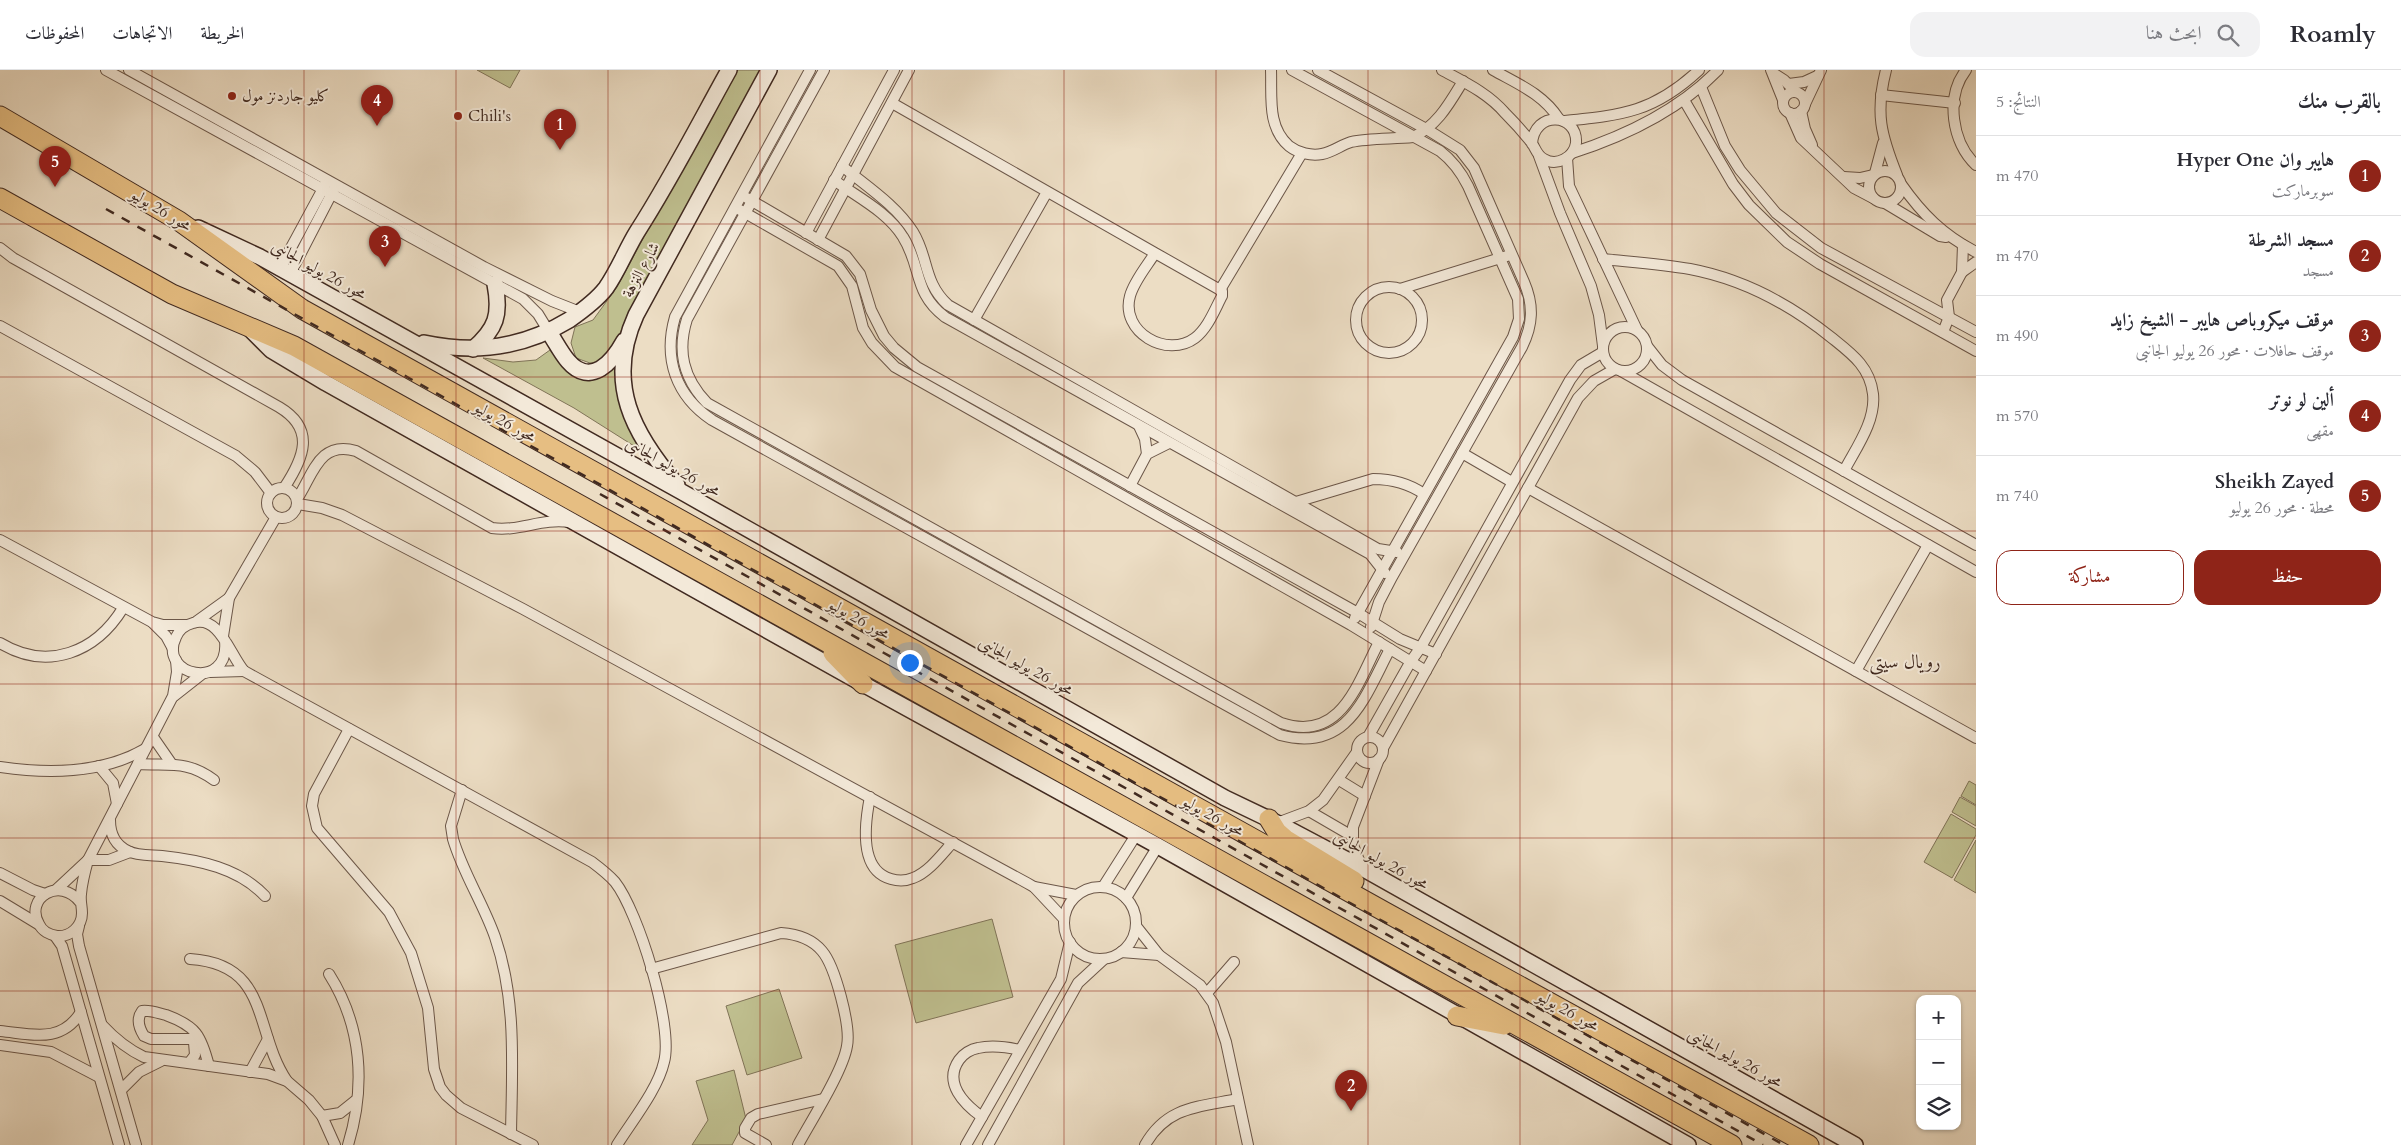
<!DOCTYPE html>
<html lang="ar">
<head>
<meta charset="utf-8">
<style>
  :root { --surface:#fff; --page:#f2f2f3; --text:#2b2b33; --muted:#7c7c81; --line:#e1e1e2; --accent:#8f2418 }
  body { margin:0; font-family:Cardo,Amiri,serif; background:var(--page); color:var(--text); direction:rtl }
  .controls { position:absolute; right:15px; bottom:15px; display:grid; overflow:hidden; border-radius:10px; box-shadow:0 1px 4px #0004 }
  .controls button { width:45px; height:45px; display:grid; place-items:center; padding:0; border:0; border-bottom:1px solid var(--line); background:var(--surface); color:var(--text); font:25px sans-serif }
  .you { position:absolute; left:909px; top:592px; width:18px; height:18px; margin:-12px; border:4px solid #fff; border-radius:50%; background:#1a73e8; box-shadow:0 0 0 8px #1a73e833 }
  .badge { display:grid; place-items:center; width:32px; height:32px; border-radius:50%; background:var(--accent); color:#fff; font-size:16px; font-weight:700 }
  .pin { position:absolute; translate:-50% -41px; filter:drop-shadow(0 1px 2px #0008) }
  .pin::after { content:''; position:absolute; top:26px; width:18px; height:15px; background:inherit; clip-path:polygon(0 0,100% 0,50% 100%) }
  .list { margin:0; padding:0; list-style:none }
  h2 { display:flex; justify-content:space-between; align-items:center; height:65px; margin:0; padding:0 20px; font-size:21px }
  h2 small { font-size:16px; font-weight:400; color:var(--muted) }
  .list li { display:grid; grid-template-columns:32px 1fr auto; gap:15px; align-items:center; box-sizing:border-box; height:80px; padding:0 20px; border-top:1px solid var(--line) }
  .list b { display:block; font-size:19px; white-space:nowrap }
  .list p { margin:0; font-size:16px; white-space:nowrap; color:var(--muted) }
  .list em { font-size:16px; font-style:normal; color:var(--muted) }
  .actions { display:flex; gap:10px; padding:15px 20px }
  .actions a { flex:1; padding:11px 0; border:1px solid var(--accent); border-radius:15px; text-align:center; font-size:18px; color:var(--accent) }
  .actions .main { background:var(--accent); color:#fff }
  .icon { flex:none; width:28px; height:28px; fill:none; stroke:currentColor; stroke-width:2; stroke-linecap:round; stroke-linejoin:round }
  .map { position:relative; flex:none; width:1976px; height:1075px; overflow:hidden; direction:ltr }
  header { display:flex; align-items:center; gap:30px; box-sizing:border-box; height:70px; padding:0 25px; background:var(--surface); border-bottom:1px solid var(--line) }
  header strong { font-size:24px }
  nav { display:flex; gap:28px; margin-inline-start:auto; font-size:18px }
  .search { width:350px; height:45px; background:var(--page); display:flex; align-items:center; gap:12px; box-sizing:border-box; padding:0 18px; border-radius:15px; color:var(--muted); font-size:19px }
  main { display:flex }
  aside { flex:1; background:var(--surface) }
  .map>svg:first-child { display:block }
</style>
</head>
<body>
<header>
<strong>Roamly</strong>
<div class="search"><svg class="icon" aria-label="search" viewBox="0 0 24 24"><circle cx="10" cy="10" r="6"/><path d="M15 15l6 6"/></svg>ابحث هنا</div>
<nav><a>الخريطة</a><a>الاتجاهات</a><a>المحفوظات</a></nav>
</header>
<main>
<aside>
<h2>بالقرب منك<small>النتائج: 5</small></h2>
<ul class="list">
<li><span class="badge">1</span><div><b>هايبر وان Hyper One</b><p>سوبرماركت</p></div><em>470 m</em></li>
<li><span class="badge">2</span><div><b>مسجد الشرطة</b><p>مسجد</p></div><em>470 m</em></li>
<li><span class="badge">3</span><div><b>موقف ميكروباص هايبر - الشيخ زايد</b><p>موقف حافلات · محور 26 يوليو الجانبى</p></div><em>490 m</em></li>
<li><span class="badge">4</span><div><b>ألين لو نوتر</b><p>مقهى</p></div><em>570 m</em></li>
<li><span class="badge">5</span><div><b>Sheikh Zayed</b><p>محطة · محور 26 يوليو</p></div><em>740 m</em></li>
</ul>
<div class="actions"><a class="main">حفظ</a><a>مشاركة</a></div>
</aside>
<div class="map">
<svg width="1976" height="1075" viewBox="0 0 1976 1075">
  <rect width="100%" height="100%" fill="#ecddc4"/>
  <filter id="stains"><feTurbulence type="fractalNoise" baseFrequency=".004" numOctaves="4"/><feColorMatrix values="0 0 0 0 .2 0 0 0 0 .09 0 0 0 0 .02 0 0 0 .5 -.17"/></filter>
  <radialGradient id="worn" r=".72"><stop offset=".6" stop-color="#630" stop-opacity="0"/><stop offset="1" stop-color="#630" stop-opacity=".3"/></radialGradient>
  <!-- green -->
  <g fill="#bfbf8f" stroke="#807458">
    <polygon points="477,0 520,0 510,18"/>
    <polygon points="734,0 761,0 613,276 603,291 590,293 576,288 571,273 575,257 593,250 617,217"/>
    <path d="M550 280C562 295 571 304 590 311L618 295 642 381 574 338 483 288 513 292 536 290Z"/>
    <polygon points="1969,711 1976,715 1976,735 1961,726"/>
    <polygon points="1960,727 1976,736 1976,756 1952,742"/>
    <polygon points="1951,744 1976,759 1976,765 1952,808 1924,792"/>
    <polygon points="1976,770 1976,823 1954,810"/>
    <polygon points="992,849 1013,927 916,953 895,875"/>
    <polygon points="779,919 802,988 747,1005 726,936"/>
    <polygon points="734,1000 746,1049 732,1075 692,1075 708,1050 696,1011"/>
  </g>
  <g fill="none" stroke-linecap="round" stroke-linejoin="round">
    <!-- street casing -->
    <g stroke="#6c5749" stroke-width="12">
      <g id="street">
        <polyline points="106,0 523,229 538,244 549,262"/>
        <polyline points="129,0 484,197 552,231 580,242"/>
        <path d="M810 0 675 247C663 289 676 326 712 350L1280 665C1348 683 1364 628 1390 579"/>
        <path d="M824 0 687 249C677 281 683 308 707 333L1281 653C1341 673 1357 614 1379 572"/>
        <path d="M1271 0C1272 27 1267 57 1289 76 1298 83 1311 86 1322 84 1333 82 1341 75 1351 72 1368 68 1394 69 1413 67 1437 56 1449 34 1463 11"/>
        <path d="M1292 0 1440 81C1453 91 1461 102 1468 116L1518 229 1519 249 1513 267 1355 548"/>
        <path d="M1318 0 1428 60 1460 80 1474 98 1524 212C1534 235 1533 255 1522 277L1392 507 1379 532 1371 557"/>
        <path d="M1442 0C1464 12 1488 23 1505 43 1514 52 1523 62 1531 72 1536 78 1536 85 1544 89 1557 97 1574 87 1576 73 1578 43 1534 40 1532 74"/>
        <path d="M1493 0C1518 14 1543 24 1559 49"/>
        <polyline points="1771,0 1783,30"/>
        <path d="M1886 0C1875 43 1881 65 1897 105"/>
        <path d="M1966 0C1945 27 1952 73 1976 95"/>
        <polyline points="1773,3 1784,10 1796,22"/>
        <polyline points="1789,14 1804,12 1817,6"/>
        <polyline points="1701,17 1725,76 1740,100 1776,143 1821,178 1976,262"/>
        <circle cx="1794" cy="33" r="11"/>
        <polyline points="1881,25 1955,33"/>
        <polyline points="1684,30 1733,114 1749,135 1787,172 1820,194 1976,281"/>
        <path d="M892 33 1155 183C1147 196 1134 211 1130 226 1120 262 1167 289 1195 268 1208 258 1215 239 1222 226V221L1155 183"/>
        <polyline points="1805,34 1821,0"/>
        <polyline points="1801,41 1805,59 1812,75"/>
        <polyline points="1790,43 1801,68 1854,118 1873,128"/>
        <path d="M1564 51C1623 45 1654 42 1699 0"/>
        <path d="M1572 83C1625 66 1679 40 1718 0"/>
        <polyline points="1539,86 1560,143 1591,216 1599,245 1603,276"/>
        <polyline points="1567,88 1569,116 1637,260"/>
        <path d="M842 96C866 116 896 135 913 162 929 188 923 212 948 235L1378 479 1397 482"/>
        <circle cx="1885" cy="117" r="16"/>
        <polyline points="1875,103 1883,73"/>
        <polyline points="1844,107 1860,108 1873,105"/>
        <path d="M834 110C857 127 888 142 903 167 922 197 913 223 945 247L1370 484 1385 503"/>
        <path d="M1901 114C1922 144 1943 165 1976 182"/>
        <polyline points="747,128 846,186 860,204 871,240 884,266 894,278 917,297 1358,543 1400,569 1436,584"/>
        <polyline points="1885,133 1940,166 1946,167"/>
        <polyline points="740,140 838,196 852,216 863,258 872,273 895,297 1351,555 1426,601"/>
        <polyline points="806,163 894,0"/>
        <polyline points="818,170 909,0"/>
        <path d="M0 178 13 188 279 337C316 359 304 388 284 418"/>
        <path d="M1603 189C1632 192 1662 194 1690 199 1743 209 1791 235 1832 268 1852 284 1870 297 1873 324 1876 351 1856 378 1844 401"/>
        <polyline points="280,198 325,115"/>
        <polyline points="1962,202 1976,192"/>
        <polyline points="290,204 333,121"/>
        <circle cx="1389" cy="250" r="33"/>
        <polyline points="1400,219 1507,186"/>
        <polyline points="1220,220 1302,83"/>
        <polyline points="974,250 1047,122"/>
        <polyline points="0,256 236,386 255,402 271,423"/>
        <circle cx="1625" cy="279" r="22"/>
        <polyline points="1943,262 1949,247 1947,230 1962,202 1963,175"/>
        <polyline points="1647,276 1662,295 1682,310 1976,475"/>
        <polyline points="1621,301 1976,502"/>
        <polyline points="1139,356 1145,369 1147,384"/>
        <polyline points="1462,383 1512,412"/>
        <polyline points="1130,416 1147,384 1169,373"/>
        <circle cx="282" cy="433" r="15"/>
        <polyline points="1528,418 1976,668"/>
        <path d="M297 429C313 405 319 370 356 381L492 458C518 462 542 448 569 452"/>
        <path d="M1296 432 1373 409C1392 409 1408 413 1424 424"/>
        <polyline points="298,434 322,438 342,445 523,539 1027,813 1034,817 1064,849"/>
        <polyline points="0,470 152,552 163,555 186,555"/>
        <polyline points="197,551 229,528"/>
        <polyline points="153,553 166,566 173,579"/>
        <polyline points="223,566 229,528 276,447"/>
        <path d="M225 571C230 622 157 606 176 567 179 560 185 555 193 553 219 544 230 585 244 601L592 792C600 798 608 804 615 812 638 841 674 956 664 992 658 1019 632 1051 617 1075"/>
        <path d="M0 573C48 602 96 582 123 538"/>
        <polyline points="1856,601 1928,475"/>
        <polyline points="210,602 244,601"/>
        <polyline points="174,626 202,604"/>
        <polyline points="349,659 314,724 312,736 317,758 389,842 411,883 428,938 434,999 440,1017 446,1025 461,1038 533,1075"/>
        <circle cx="1370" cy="680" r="13"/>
        <polyline points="153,667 171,693"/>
        <polyline points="1368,667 1411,591 1421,577 1570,310 1581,295 1603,282"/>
        <polyline points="1383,678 1578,328 1594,311 1615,299"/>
        <path d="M138 694C170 696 187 690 214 710"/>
        <polyline points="99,696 113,713 117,734"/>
        <path d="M0 697C48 704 102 704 145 679"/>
        <polyline points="1339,710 1365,726"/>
        <path d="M462 720 451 756 453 769C463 803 483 833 495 867 517 931 512 997 511 1064"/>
        <path d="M870 727C865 752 858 800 891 809 898 811 906 811 913 808 929 802 942 784 953 772"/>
        <polyline points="1309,741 1352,766"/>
        <path d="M110 750C110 763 115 775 128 781 137 786 152 785 162 786 199 790 239 798 265 826"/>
        <polyline points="1277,753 1309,741 1323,730 1357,682"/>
        <polyline points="88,790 109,790 130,782"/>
        <polyline points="1362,798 1353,775 1353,757 1379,689"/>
        <polyline points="0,803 33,820 45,824"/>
        <polyline points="1034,817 1076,825"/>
        <polyline points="1103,817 1136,765"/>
        <circle cx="1100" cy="853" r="36"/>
        <polyline points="57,819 87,791"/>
        <polyline points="1126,828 1158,776"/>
        <polyline points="0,831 38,854"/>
        <path d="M80 832C60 806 24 828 39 854 42 861 50 865 57 866 71 867 82 856 82 843 82 836 80 831 81 824 82 812 85 801 88 790L173 626 177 602 176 590"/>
        <polyline points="79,856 77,864 79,876 136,1075"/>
        <polyline points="1136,856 1159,885 1200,915 1213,933 1226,972 1248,1075"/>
        <polyline points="55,866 62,876 119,1075"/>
        <polyline points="1121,882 1159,885"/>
        <path d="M190 889C271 894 253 961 287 1011"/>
        <path d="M651 899 781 863C796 864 812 869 822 881 835 896 851 956 847 976 843 1001 811 1051 798 1075"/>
        <path d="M329 904C362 956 366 1016 348 1075"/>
        <polyline points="1207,923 1234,892"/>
        <path d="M102 955C115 969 127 979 144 987L268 1004 287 1011 309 1030 322 1046 335 1075"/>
        <path d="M0 961C32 964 61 974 81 942"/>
        <polyline points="0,975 51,982 99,1007"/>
        <path d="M189 993 195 985 194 972 191 969H151L144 966C139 958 136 949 142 941 150 940 158 943 166 945 196 956 201 965 209 996"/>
        <polyline points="250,1002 268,969"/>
        <polyline points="122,1019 139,1002 161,991"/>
        <polyline points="322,1046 340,1043 355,1031"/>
        <path d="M982 1047C964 1034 943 1013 959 990 963 984 971 979 978 978 992 975 1007 977 1020 980"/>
        <polyline points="766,1075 745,1063 745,1058 751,1048 758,1044 823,1029"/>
        <polyline points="966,1075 1061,909 1070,872"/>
        <polyline points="988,1075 1078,913 1104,889"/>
        <path d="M1145 1075C1167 1036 1199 1037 1238 1029"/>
      </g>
    </g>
    <!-- secondary casing -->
    <g stroke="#412a20" stroke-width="18">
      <g id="secondary">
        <polyline points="198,158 260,187 682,422 1225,728 1277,753 1362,798 1855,1075"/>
        <polyline points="249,258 271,280 326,313 863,614 1158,776 1688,1075"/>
        <path d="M549 262C555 271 561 283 568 291 591 318 613 291 624 271"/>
        <path d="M424 273C476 284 523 278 569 250 582 241 596 231 606 218 618 201 626 180 637 162 671 109 699 54 729 0"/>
        <path d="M473 279C496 259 501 245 495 214"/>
        <path d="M677 415C633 364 605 313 636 245L769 0"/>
      </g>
    </g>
    <!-- highway casing -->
    <g stroke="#412a20" stroke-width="21">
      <g id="highway">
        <polyline points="0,46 179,151 302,239 1387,843 1809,1075"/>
        <polyline points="0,128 172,224 294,276 1732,1075"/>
        <polyline points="833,583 863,614"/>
        <polyline points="1269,749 1277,762 1285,769 1354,811"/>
        <polyline points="1457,946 1504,955"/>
      </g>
    </g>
    <!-- street -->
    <use href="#street" stroke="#f3e9d9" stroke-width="10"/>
    <!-- secondary -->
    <use href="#secondary" stroke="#f3e9d9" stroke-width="15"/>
    <!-- highway -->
    <use href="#highway" stroke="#e6be82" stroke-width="19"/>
    <!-- rail -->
    <g stroke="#412a20" stroke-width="2.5" stroke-dasharray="9 9" stroke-linecap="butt">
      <polyline points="106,139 1784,1075"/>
      <polyline points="600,424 1763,1075"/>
    </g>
  </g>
  <!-- grid -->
  <path fill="none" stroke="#8f2418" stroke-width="1" stroke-opacity="0.55" d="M152 0V1075M304 0V1075M456 0V1075M608 0V1075M760 0V1075M912 0V1075M1064 0V1075M1216 0V1075M1368 0V1075M1520 0V1075M1672 0V1075M1824 0V1075M0 154H1976M0 307H1976M0 461H1976M0 614H1976M0 768H1976M0 921H1976"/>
  <!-- markers -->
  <g fill="#8f2418" stroke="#f3e9d9" stroke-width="2">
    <circle cx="232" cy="26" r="5"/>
    <circle cx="458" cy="46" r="5"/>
  </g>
  <g text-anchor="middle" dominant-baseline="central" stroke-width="4" stroke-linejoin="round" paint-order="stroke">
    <!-- poi labels -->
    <g font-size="16" fill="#412a20" stroke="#f3e9d9" text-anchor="start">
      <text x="242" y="26">كليو جاردنز مول</text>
      <text x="468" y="46">Chili's</text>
    </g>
    <!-- street labels -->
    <g font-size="16" fill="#412a20" stroke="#f3e9d9">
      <text transform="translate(161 140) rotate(31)">محور 26 يوليو</text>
      <text transform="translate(319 200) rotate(29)">محور 26 يوليو الجانبى</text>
      <text transform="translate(641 200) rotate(-61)">شارع النزهة</text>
      <text transform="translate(505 352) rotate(29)">محور 26 يوليو</text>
      <text transform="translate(673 397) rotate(29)">محور 26 يوليو الجانبى</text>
      <text transform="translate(859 549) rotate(29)">محور 26 يوليو</text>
      <text transform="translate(1026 596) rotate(29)">محور 26 يوليو الجانبى</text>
      <text transform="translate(1213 746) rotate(29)">محور 26 يوليو</text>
      <text transform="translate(1381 790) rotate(29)">محور 26 يوليو الجانبى</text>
      <text transform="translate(1568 941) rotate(29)">محور 26 يوليو</text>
      <text transform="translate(1735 988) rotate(29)">محور 26 يوليو الجانبى</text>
    </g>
    <!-- quarter labels -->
    <g font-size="19" fill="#412a20" stroke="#f3e9d9">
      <text x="1905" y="592">رويال سيتى</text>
    </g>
  </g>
  <rect width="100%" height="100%" filter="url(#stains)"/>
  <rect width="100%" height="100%" fill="url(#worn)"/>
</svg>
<div class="controls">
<button>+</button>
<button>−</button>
<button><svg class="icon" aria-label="layers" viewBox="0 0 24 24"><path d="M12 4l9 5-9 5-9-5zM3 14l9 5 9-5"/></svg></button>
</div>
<div class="you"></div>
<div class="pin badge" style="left:560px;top:80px">1</div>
<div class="pin badge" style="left:1351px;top:1041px">2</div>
<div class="pin badge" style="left:385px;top:197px">3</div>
<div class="pin badge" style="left:377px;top:56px">4</div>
<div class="pin badge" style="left:55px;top:117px">5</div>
</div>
</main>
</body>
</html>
